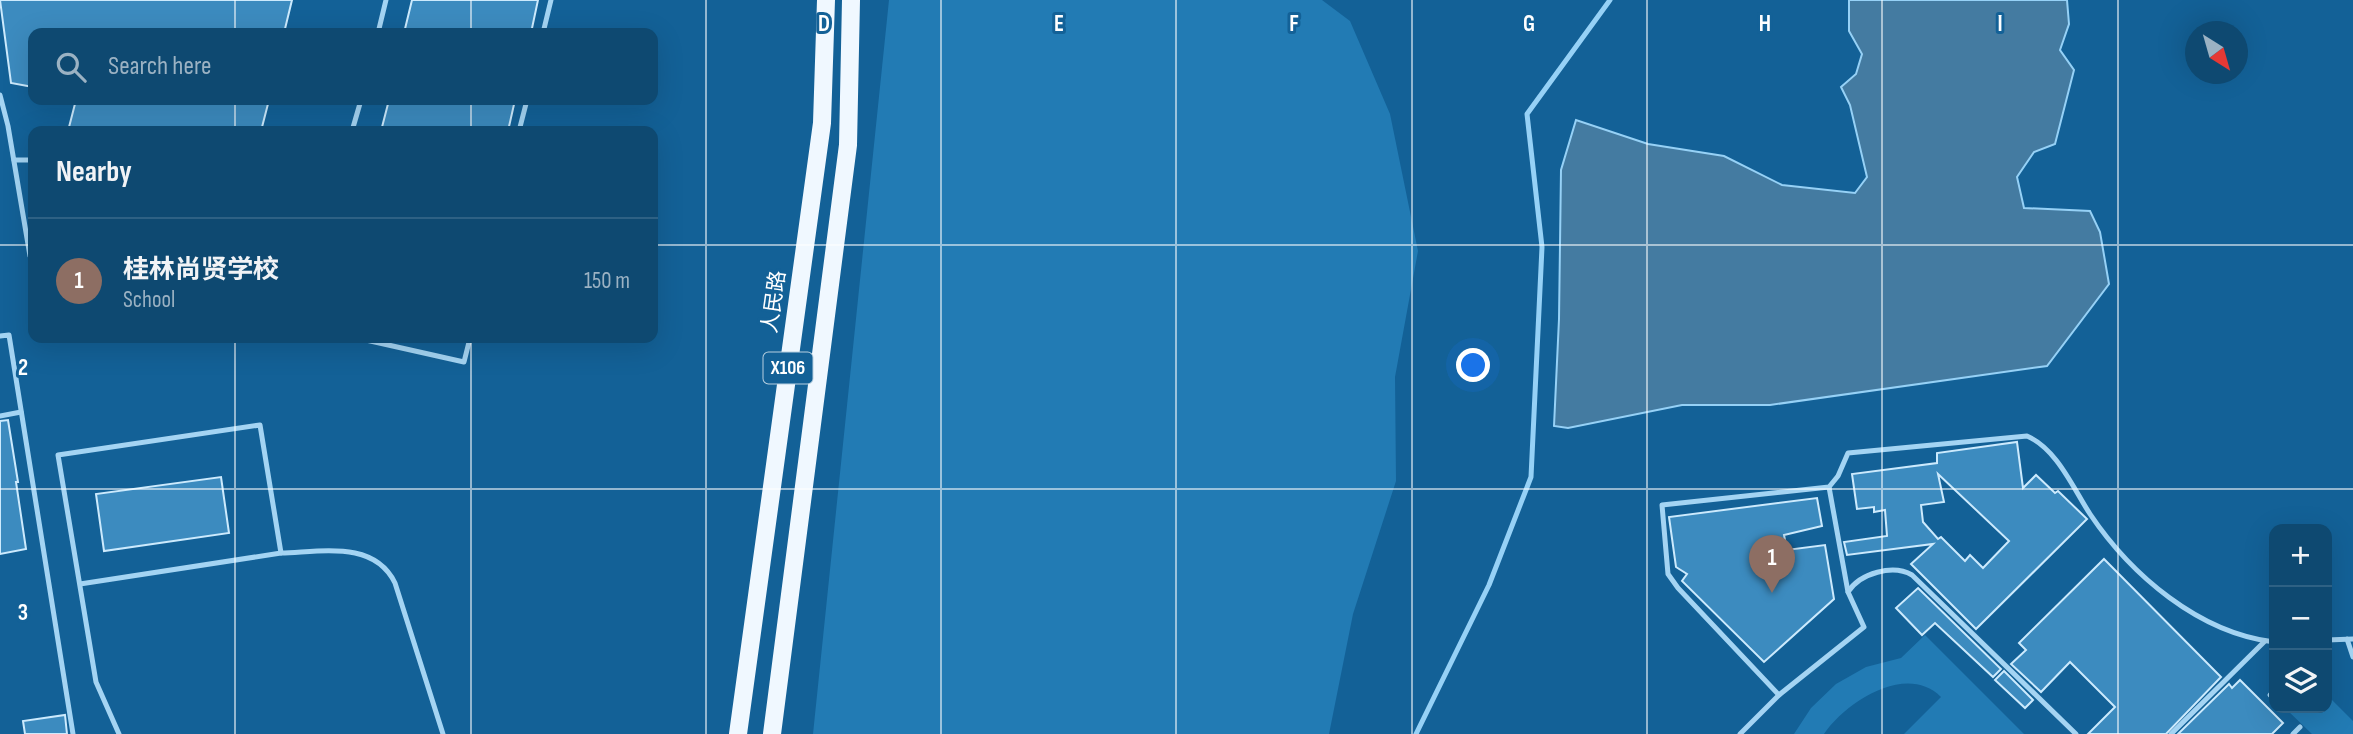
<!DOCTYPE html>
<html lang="en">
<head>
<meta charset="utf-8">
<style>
  :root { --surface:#0e4971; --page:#1c5379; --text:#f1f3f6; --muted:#9bb2c3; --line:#2e6184; --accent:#fb6 }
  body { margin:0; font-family:"Sofia Sans Condensed","Noto Sans SC",sans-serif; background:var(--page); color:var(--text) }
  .controls { position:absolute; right:21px; bottom:21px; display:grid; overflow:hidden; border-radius:14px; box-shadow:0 7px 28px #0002 }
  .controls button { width:63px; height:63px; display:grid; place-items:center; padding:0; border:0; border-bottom:2px solid var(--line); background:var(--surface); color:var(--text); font:35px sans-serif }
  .compass { position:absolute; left:2185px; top:21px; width:63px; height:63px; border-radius:50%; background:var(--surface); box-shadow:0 7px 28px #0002; rotate:143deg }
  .you { position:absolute; left:1474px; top:366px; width:24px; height:24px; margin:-18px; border:5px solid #fff; border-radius:50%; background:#1a73e8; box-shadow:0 0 0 10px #1a73e833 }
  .badge { display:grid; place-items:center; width:46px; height:46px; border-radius:50%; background:var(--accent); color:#fff; font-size:23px; font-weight:700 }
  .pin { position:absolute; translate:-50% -58px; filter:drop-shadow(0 2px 4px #0008) }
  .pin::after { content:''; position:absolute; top:37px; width:24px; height:21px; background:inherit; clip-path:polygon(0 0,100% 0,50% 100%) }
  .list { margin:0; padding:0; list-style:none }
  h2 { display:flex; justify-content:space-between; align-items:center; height:91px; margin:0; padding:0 28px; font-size:30px }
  h2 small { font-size:23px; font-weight:400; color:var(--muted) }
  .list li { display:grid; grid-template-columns:46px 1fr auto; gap:21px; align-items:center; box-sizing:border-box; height:126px; padding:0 28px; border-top:2px solid var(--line) }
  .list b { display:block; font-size:26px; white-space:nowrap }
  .list p { margin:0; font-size:23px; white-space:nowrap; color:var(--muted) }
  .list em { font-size:23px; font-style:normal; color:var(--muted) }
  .icon { flex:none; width:38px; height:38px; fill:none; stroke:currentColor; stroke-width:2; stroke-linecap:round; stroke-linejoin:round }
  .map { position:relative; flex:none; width:2353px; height:734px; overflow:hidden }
  .search { position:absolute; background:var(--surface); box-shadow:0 7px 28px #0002; left:28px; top:28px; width:630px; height:77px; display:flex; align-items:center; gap:18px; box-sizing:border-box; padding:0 24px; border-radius:14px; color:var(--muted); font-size:26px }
  .panel { position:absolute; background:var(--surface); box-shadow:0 7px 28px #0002; left:28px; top:126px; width:630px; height:217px; border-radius:14px }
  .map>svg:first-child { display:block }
</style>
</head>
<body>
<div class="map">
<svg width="2353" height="734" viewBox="0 0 2353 734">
  <rect width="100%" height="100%" fill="#136197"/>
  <!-- green -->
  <g fill="#227bb4">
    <polygon points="889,0 1322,0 1350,21 1390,114 1418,251 1395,377 1396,481 1353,614 1329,734 813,734"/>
    <path d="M1925 635 2024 734H1904L1941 697C1906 662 1845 703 1824 734H1794L1811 708 1836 684 1866 667 1901 658Z"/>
    <polygon points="2327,695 2353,721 2353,734 2312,734 2286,709 2327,708"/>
  </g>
  <!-- water -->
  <polygon fill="#447ba1" stroke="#96d1f6" stroke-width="2" points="1849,0 2067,0 2069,24 2060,50 2074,70 2055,144 2034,152 2017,177 2024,208 2090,211 2100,232 2109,284 2047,366 1770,405 1682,405 1568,428 1554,426 1559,319 1561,170 1576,120 1648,144 1724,156 1782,185 1855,193 1867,177 1850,105 1841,87 1856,74 1862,54 1849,31"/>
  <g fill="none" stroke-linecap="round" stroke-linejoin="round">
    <!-- stream -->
    <polyline stroke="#96d1f6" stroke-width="5" points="1416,734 1489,585 1531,477 1542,247 1527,114 1610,0"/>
  </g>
  <!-- building -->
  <g fill="#3c8bbf" stroke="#cceafd" stroke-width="2" fill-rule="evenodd">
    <polygon points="0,0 292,0 284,33 33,33 33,87 11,83"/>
    <polygon points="412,0 538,0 531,33 404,33"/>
    <polygon points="76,100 269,100 261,131 68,131"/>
    <polygon points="389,100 515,100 508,131 381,131"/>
    <polygon points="8,420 18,482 16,482 26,549 0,554 0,421"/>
    <path d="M2017 442 2023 488 2036 475 2055 493 2058 491 2087 519 1976 629 1911 564 1933 544 1847 555 1844 542 1887 536 1885 510 1874 512V507L1857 509 1852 474 1937 463V453ZM1938 474 2009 541 1983 568 1970 555 1965 561 1941 537 1938 539 1923 522 1921 505 1944 502Z"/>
    <polygon points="221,477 229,533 104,551 96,494"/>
    <polygon points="1817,498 1822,526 1784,535 1787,550 1825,545 1834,599 1764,662 1682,581 1687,574 1676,567 1669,517"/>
    <polygon points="2104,559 2221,677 2166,734 2088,734 2115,707 2070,662 2041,692 2011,664 2026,650 2019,643"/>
    <polygon points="1918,588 2001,669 1993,677 1935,623 1922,635 1896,608"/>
    <polygon points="2004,671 2033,700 2025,708 1995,680"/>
    <polygon points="2240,680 2283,723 2272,734 2178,734 2229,684 2232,688"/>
    <polygon points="65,715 67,734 25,734 23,721"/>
  </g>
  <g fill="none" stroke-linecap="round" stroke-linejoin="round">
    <!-- lane -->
    <g stroke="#a4d4f3" stroke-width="5">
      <polyline points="378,33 386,0"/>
      <polyline points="543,33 551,0"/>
      <polyline points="0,95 8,126 30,256 33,262"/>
      <polyline points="352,131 361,100"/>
      <polyline points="519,131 527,100"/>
      <polyline points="14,160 33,160"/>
      <polyline points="0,336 9,335 73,734"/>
      <polyline points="357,338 464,362 470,338"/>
      <polyline points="0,416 21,412"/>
      <polyline points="1829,487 1848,592"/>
      <path d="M281 553C321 552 374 540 395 583L443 734"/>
      <polyline points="80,584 281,553 260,425 58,455 96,682 119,734"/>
      <polyline points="2347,639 2353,657"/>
      <polyline points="2327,640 2353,639"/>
      <polyline points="2270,695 2274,691"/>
      <polyline points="1740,734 1779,695"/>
      <path d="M2076 734 1912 575C1893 564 1860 573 1848 592L1864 627 1779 695 1678 588 1668 574 1662 505 1829 487 1838 476 1848 453 2027 436C2057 449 2073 488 2090 514 2131 575 2199 633 2274 642"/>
      <polyline points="2171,734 2265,641"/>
      <polyline points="2293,734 2300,727"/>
    </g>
    <!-- primary -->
    <g stroke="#f0f8ff" stroke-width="18">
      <polyline points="738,734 822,123 826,0"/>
      <polyline points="772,734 848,145 851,0"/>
    </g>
  </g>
  <!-- grid -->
  <path fill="none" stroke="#fff" stroke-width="2" stroke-opacity="0.55" d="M235 0V33M471 0V33M706 0V734M941 0V734M1176 0V734M1412 0V734M1647 0V734M1882 0V734M2118 0V734M235 100V131M471 100V131M0 245H33M653 245H2353M235 338V734M471 338V734M0 489H2353"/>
  <g text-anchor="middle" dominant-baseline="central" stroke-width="6" stroke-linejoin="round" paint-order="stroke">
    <!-- shield labels -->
    <rect fill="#136197" stroke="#b8d0e0" stroke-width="2" x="763.5" y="352.5" width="49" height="31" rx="5"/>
    <g font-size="19" font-weight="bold" fill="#fff">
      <text x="788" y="368">X106</text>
    </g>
    <!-- street labels -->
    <g font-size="21" fill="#fff" stroke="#136197">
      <text transform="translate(774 302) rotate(-82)">人民路</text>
    </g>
  </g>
  <g font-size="23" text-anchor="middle" font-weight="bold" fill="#fff" stroke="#136197" stroke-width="6" stroke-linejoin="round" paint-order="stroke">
    <text x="824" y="31">D</text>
    <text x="1059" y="31">E</text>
    <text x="1294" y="31">F</text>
    <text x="1529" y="31">G</text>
    <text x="1765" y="31">H</text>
    <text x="2000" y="31">I</text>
    <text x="23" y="375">2</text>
    <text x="23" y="620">3</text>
  </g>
</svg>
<div class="controls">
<button>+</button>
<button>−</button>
<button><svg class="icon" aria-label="layers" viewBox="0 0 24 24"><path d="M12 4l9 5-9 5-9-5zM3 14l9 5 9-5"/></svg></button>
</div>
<svg class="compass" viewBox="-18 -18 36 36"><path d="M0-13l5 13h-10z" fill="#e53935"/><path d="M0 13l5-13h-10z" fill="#9bb2c3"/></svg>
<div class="you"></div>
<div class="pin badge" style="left:1772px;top:593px;background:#8d6e63">1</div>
<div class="search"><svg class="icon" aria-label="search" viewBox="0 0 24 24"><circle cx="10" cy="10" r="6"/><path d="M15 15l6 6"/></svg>Search here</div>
<section class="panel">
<h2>Nearby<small></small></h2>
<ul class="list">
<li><span class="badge" style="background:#8d6e63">1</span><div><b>桂林尚贤学校</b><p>School</p></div><em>150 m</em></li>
</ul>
</section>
</div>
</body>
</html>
